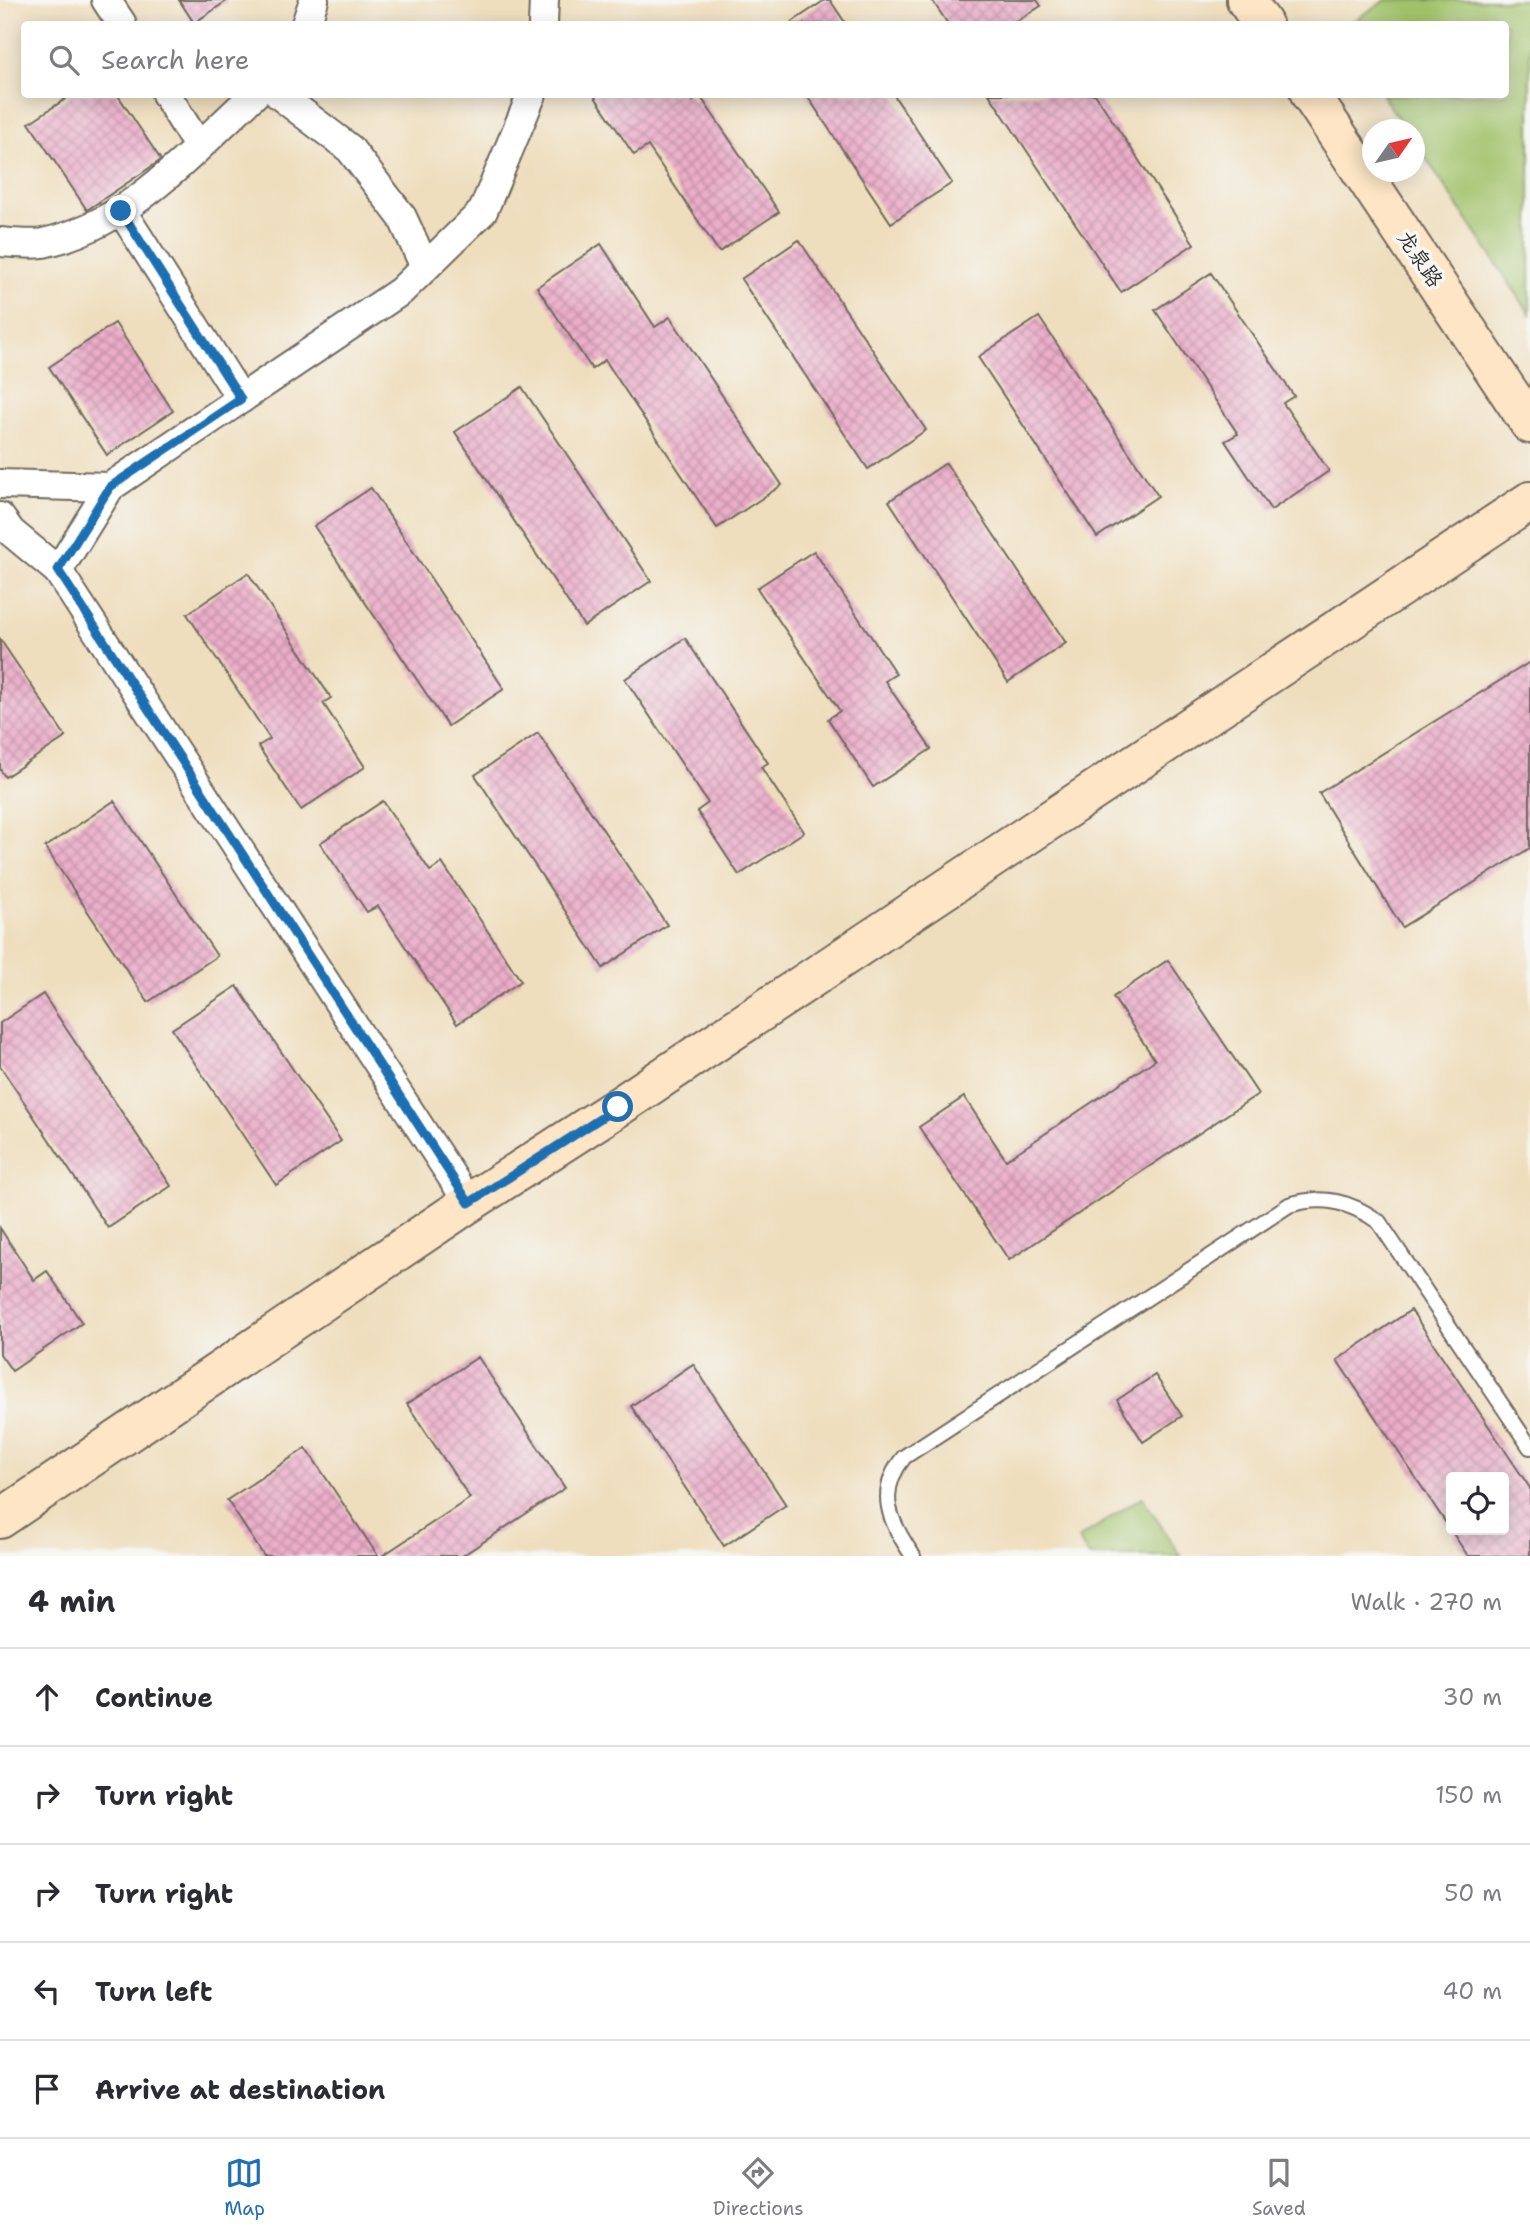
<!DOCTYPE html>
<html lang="en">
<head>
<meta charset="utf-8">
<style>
  :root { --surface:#fff; --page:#f2f2f3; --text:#2b2b33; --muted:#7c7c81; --line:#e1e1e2; --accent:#1f6fb2 }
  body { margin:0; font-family:"Shantell Sans","LXGW WenKai TC",sans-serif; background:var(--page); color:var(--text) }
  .controls { position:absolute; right:21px; bottom:21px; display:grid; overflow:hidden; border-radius:7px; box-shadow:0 4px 18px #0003 }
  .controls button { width:63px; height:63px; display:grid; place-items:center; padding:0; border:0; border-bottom:2px solid var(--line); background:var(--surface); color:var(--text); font:35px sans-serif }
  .compass { position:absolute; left:1362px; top:119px; width:63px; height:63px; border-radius:50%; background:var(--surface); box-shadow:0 4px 18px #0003; rotate:56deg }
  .stop { position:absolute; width:21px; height:21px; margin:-16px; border:5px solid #1f6fb2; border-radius:50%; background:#fff }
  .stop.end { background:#1f6fb2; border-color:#fff; box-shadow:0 2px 7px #0008 }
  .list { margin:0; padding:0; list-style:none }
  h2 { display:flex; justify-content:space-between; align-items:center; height:91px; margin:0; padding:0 28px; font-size:30px }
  h2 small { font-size:23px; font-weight:400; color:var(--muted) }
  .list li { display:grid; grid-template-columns:46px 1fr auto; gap:21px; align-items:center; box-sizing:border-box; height:98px; padding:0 28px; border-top:2px solid var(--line) }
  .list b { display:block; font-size:26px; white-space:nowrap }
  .list em { font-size:23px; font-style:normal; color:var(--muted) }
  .icon { flex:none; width:38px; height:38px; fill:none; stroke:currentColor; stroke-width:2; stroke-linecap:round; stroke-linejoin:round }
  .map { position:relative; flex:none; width:1530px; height:1556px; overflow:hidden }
  .search { position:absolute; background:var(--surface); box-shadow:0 4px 18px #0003; left:21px; right:21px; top:21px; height:77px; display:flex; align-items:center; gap:18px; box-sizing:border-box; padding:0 24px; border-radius:7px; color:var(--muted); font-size:26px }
  .sheet { height:581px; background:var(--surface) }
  nav { display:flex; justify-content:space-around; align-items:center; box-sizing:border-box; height:98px; border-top:2px solid var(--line); background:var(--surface); font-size:19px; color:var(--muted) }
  nav a { display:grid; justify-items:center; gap:4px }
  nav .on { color:var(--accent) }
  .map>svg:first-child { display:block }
</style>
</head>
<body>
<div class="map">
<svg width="1530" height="1556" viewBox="0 0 1530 1556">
  <defs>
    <pattern id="building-cross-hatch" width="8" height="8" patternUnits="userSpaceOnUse" patternTransform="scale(1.75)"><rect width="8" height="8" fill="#ecaeca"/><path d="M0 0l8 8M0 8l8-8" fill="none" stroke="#bf8ea4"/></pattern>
  </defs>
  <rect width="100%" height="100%" fill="#f6f6f2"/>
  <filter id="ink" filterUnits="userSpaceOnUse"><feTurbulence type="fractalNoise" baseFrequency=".0143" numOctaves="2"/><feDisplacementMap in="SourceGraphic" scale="14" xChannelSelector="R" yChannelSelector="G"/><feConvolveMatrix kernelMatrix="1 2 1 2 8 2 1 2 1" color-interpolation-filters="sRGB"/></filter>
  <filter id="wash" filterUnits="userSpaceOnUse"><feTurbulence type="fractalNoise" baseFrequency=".00686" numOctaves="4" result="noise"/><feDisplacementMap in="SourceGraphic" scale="28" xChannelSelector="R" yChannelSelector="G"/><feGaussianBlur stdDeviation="1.57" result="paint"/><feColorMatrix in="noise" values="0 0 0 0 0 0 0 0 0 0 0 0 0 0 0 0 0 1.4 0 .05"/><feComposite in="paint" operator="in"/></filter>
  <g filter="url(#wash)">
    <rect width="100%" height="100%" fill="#efdebe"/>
    <!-- green -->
    <g fill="#a1c26b" stroke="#66764b" stroke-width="2">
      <polygon points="1386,0 1530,0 1530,314 1415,142 1414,130 1406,129 1382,95 1506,94 1506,24 1349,24"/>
      <polygon points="1142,1497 1181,1556 1089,1556 1078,1539"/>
    </g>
    <g id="blocks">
      <!-- building -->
      <g fill="url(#building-cross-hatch)" fill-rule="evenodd">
        <polygon points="179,0 228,0 194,23"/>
        <polygon points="825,0 830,0 846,24 789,24"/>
        <polygon points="932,0 1037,0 1041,6 1012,24 948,24"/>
        <polygon points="73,94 117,94 161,160 87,210 29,123"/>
        <polygon points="593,94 689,94 693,101 700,96 779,212 719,252 648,146 634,155"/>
        <polygon points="806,94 893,94 952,183 891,223"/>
        <polygon points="989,94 1095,94 1194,244 1121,292"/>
        <polygon points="799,240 926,430 868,469 741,279"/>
        <polygon points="601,244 655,327 670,317 782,485 717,528 605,360 592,369 537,287"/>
        <polygon points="1211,273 1294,396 1283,403 1329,471 1271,510 1225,441 1238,434 1155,310"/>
        <polygon points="1039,317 1158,496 1097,537 978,357"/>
        <polygon points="115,323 173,411 107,455 49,367"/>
        <polygon points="522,387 651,581 584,626 455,432"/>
        <polygon points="946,463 1066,643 1008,682 889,501"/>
        <polygon points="371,488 504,689 448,726 314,526"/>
        <polygon points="814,551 896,674 885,681 931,749 873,787 828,719 840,711 757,588"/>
        <polygon points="248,573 331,698 323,703 365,767 301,810 258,746 270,739 187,614"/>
        <polygon points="685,638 768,763 761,767 804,832 739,875 697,811 708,803 625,679"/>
        <polygon points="0,639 66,737 5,777 0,769"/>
        <polygon points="1530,662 1530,848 1402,927 1319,793"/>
        <polygon points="538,733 667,925 603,968 475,775"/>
        <polygon points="114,801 217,956 148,1002 45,847"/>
        <polygon points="383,801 430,871 442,863 521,981 457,1024 378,906 367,912 320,843"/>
        <polygon points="1168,960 1258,1094 1009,1260 919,1127 964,1097 1006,1160 1155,1060 1113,997"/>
        <polygon points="237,986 341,1141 276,1185 172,1029"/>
        <polygon points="43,994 171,1186 108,1228 0,1066 0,1023"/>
        <polygon points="0,1228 34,1280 47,1271 82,1323 12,1371 0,1354"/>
        <path d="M1411 1310 1530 1488V1556H1468L1337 1360ZM1451 1477H1504V1530H1451Z"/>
        <polygon points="478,1357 565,1488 462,1556 382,1556 470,1498 407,1404"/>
        <polygon points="693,1364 786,1505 724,1546 631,1406"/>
        <polygon points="1155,1375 1182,1416 1143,1442 1117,1400"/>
        <polygon points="306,1448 378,1556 264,1556 227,1500"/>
      </g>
    </g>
  </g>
  <g filter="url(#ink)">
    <use href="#blocks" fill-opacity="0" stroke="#706a5e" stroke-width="2"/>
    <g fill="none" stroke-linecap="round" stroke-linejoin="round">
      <!-- lane casing -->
      <g stroke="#706a5e" stroke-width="18">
        <path id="lane" d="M913 1556C890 1522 875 1493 904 1457L1289 1205C1323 1195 1350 1201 1379 1222L1530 1447"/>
      </g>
      <!-- street casing -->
      <g stroke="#706a5e" stroke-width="32">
        <g id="street">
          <polyline points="106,0 122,24"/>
          <polyline points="306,24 314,0"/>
          <polyline points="543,24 544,0"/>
          <polyline points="166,94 198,146"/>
          <polyline points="278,94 350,149 402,217 425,267"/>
          <polyline points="121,210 241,399"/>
          <path d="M0 242C14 243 30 245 43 243 130 225 191 152 255 94"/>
          <polyline points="0,484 110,487"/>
          <polyline points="0,517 11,532 58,571"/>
          <polyline points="469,1203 58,571 110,487 401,291 483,211 532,94"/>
        </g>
      </g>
      <!-- secondary casing -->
      <g stroke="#706a5e" stroke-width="42">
        <g id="secondary">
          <polyline points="1246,0 1263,24"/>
          <polyline points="1310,94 1530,424"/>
          <polyline points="0,1519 469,1203 618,1107 1530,501"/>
        </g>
      </g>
      <!-- lane -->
      <use href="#lane" stroke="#fff" stroke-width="14"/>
      <!-- street -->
      <use href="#street" stroke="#fff" stroke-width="28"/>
      <!-- secondary -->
      <use href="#secondary" stroke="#fde5c5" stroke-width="38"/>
    </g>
  </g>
  <g fill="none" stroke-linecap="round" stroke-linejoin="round" filter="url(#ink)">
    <!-- route -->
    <polyline stroke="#1f6fb2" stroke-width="9" points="121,211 241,399 110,487 58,570 469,1203 618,1107"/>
  </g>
  <g text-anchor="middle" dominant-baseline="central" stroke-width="7" stroke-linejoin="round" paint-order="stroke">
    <!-- street labels -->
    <g font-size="21" fill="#2b2b2b" stroke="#f6f6f2">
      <text transform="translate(1420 259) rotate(56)">龙泉路</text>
    </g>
  </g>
</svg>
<div class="controls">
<button><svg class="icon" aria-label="locate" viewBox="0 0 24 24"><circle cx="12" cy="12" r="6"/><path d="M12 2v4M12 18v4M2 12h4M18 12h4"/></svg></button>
</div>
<svg class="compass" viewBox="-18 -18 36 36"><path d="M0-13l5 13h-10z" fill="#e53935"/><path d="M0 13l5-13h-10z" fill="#7c7c81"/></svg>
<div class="stop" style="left:618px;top:1107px"></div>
<div class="stop end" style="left:121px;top:211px"></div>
<div class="search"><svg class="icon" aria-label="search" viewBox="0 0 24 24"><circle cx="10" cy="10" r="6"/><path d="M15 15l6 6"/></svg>Search here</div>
</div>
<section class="sheet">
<h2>4 min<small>Walk · 270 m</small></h2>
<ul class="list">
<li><svg class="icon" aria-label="ahead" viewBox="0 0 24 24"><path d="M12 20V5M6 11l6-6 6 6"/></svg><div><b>Continue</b></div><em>30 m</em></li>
<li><svg class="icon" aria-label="right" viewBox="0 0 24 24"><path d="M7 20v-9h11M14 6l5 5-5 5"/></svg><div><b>Turn right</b></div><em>150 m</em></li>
<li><svg class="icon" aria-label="right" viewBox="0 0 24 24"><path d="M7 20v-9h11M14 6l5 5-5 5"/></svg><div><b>Turn right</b></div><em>50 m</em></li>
<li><svg class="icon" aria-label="left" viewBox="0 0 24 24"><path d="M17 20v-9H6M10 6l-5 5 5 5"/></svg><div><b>Turn left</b></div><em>40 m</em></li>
<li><svg class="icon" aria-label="arrive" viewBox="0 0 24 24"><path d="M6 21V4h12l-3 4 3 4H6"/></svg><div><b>Arrive at destination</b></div></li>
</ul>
</section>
<nav>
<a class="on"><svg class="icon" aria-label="map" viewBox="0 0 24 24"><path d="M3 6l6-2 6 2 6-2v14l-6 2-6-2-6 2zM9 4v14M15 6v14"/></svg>Map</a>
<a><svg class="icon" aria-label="directions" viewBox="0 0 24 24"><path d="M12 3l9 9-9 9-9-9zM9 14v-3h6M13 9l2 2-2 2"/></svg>Directions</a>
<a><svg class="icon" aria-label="saved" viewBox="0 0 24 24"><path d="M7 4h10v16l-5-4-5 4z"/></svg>Saved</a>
</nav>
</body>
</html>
